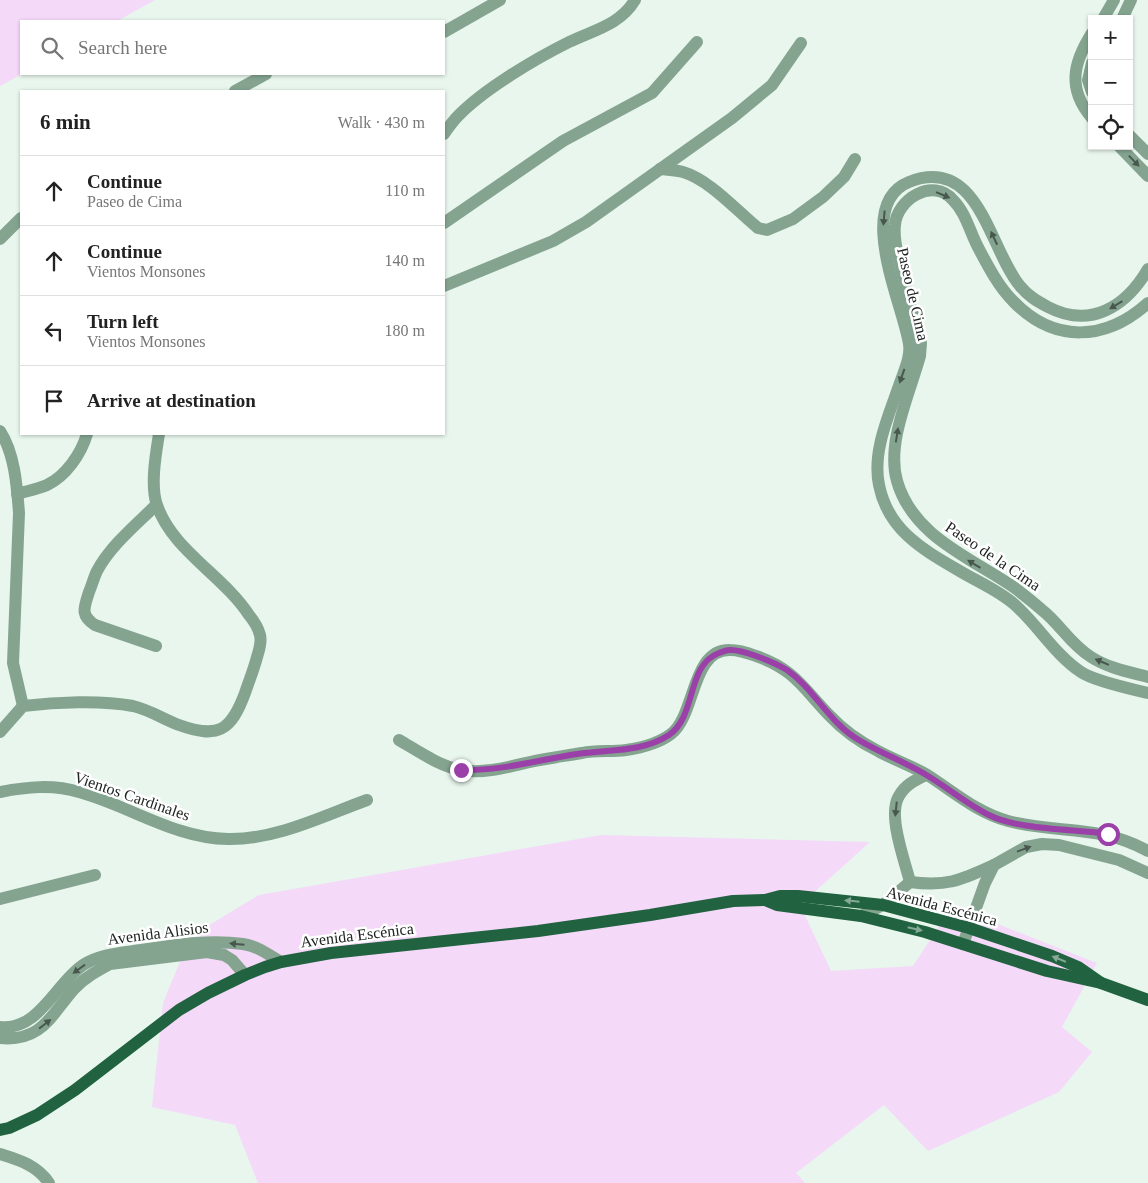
<!DOCTYPE html>
<html lang="en">
<head>
<meta charset="utf-8">
<style>
  :root { --surface:#fff; --page:#f2f2f2; --text:#222; --muted:#767676; --line:#e0e0e0 }
  body { margin:0; font-family:"Times New Roman",serif; background:var(--page); color:var(--text) }
  .controls { position:absolute; right:15px; top:15px; display:grid; overflow:hidden; border-radius:0px; box-shadow:0 1px 4px #0004 }
  .controls button { width:45px; height:45px; display:grid; place-items:center; padding:0; border:0; border-bottom:1px solid var(--line); background:var(--surface); color:var(--text); font:25px sans-serif }
  .stop { position:absolute; width:15px; height:15px; margin:-11px; border:4px solid #9b3fa9; border-radius:50%; background:#fff }
  .stop.end { background:#9b3fa9; border-color:#fff; box-shadow:0 1px 5px #0008 }
  .list { margin:0; padding:0; list-style:none }
  h2 { display:flex; justify-content:space-between; align-items:center; height:65px; margin:0; padding:0 20px; font-size:21px }
  h2 small { font-size:16px; font-weight:400; color:var(--muted) }
  .list li { display:grid; grid-template-columns:32px 1fr auto; gap:15px; align-items:center; box-sizing:border-box; height:70px; padding:0 20px; border-top:1px solid var(--line) }
  .list b { display:block; font-size:19px; white-space:nowrap }
  .list p { margin:0; font-size:16px; white-space:nowrap; color:var(--muted) }
  .list em { font-size:16px; font-style:normal; color:var(--muted) }
  .icon { flex:none; width:28px; height:28px; fill:none; stroke:currentColor; stroke-width:2; stroke-linecap:round; stroke-linejoin:round }
  .map { position:relative; flex:none; width:1148px; height:1183px; overflow:hidden }
  .search { position:absolute; background:var(--surface); box-shadow:0 1px 4px #0004; left:20px; top:20px; width:425px; height:55px; display:flex; align-items:center; gap:12px; box-sizing:border-box; padding:0 18px; border-radius:0px; color:var(--muted); font-size:19px }
  .panel { position:absolute; background:var(--surface); box-shadow:0 1px 4px #0004; left:20px; top:90px; width:425px; height:345px; border-radius:0px }
  .map>svg:first-child { display:block }
</style>
</head>
<body>
<div class="map">
<svg width="1148" height="1183" viewBox="0 0 1148 1183">
  <rect width="100%" height="100%" fill="#e8f6ed"/>
  <!-- green -->
  <g fill="#f5d9f9">
    <polygon points="0,0 155,0 117,21 21,21 22,74 0,86"/>
    <polygon points="601,835 870,842 800,905 831,971 913,966 952,906 1097,963 1062,1027 1092,1052 1059,1092 928,1151 884,1105 796,1173 805,1183 258,1183 235,1125 152,1107 163,1003 179,964 206,927 259,895"/>
  </g>
  <g fill="none" stroke-linecap="round" stroke-linejoin="round">
    <!-- street -->
    <g stroke="#84a490" stroke-width="12">
      <polyline points="1103,19 1114,0"/>
      <polyline points="1122,19 1131,0"/>
      <polyline points="444,32 500,0"/>
      <path d="M1092 33C1073 63 1067 89 1092 118"/>
      <polyline points="1092,63 1088,80 1092,92"/>
      <polyline points="235,91 266,74"/>
      <path d="M444 134C448 128 453 121 458 116 484 89 535 59 569 42 594 30 620 25 635 0"/>
      <polyline points="1129,135 1148,154"/>
      <polyline points="1119,146 1148,176"/>
      <path d="M660 169C668 170 676 170 683 172 710 180 737 211 758 228L767 230 793 219 823 197 844 177 855 159"/>
      <polyline points="444,223 563,141 652,93 697,42"/>
      <polyline points="0,239 21,218"/>
      <path d="M1148 269C1126 307 1090 329 1048 307 1037 301 1028 296 1020 286 989 249 979 154 909 182 854 204 903 304 909 344 911 357 904 371 900 383 889 415 872 451 879 485 888 530 922 549 958 570 976 581 998 590 1014 604 1037 624 1055 655 1081 672 1094 681 1131 689 1148 693"/>
      <polyline points="444,286 553,241 586,222 732,118 772,85 801,43"/>
      <path d="M1148 303C1106 341 1054 344 1013 301 999 287 989 268 980 251 970 234 967 214 953 200 933 177 897 199 895 225 893 239 898 255 901 270 907 294 914 319 921 343L920 356C910 393 886 443 897 481 913 537 972 558 1015 588 1024 595 1033 602 1042 610 1060 624 1070 644 1091 657 1108 668 1129 672 1148 677"/>
      <path d="M0 431C15 454 17 487 19 513L13 663 23 706"/>
      <path d="M17 494C27 491 38 489 47 485 66 476 81 454 87 434"/>
      <path d="M156 646 95 625C80 615 84 608 89 592 92 585 94 577 97 571 111 545 136 525 156 505"/>
      <path d="M0 732 23 706C56 702 101 700 133 706 150 710 163 719 179 725 218 739 231 731 245 693 249 681 254 669 257 657 259 650 262 643 260 635 258 627 254 621 249 615 224 576 172 550 157 505 150 486 156 453 159 434"/>
      <path d="M399 740C418 751 439 766 461 770 484 774 508 767 530 762 548 758 565 756 582 753 596 750 611 752 626 750 640 748 659 743 671 734 696 715 691 649 730 650 739 650 748 653 756 656 794 669 803 688 829 715 843 730 860 742 878 751 894 760 913 766 929 776 955 793 978 813 1008 821 1057 834 1100 824 1148 851"/>
      <path d="M0 792C26 787 53 784 79 792 130 806 174 838 228 839 276 840 323 816 367 800"/>
      <path d="M910 882C947 887 961 880 994 865"/>
      <polyline points="0,899 95,875"/>
      <path d="M861 916 883 905 910 882C905 861 887 815 899 796 905 785 915 780 926 775"/>
      <polyline points="963,944 985,883 994,865 1026,847 1042,844 1059,845 1119,860 1148,873"/>
      <path d="M0 1027C39 1031 56 983 83 965 100 954 121 953 141 950 175 945 209 939 243 944 258 946 269 955 281 962"/>
      <path d="M0 1038C42 1042 51 1015 74 989 84 978 97 971 110 964L207 952 224 955 232 960 245 975"/>
      <path d="M0 1154C19 1160 37 1165 49 1183"/>
    </g>
    <!-- primary -->
    <g stroke="#216340" stroke-width="12">
      <polyline points="765,900 777,905 861,916 925,932 1047,971 1101,983 1148,1000"/>
      <polyline points="0,1130 9,1128 37,1115 75,1090 179,1010 208,993 245,975 265,967 281,962 331,953 538,931 650,915 733,901 765,900 780,896 798,896 883,905 969,928 1052,956 1078,967 1101,983"/>
    </g>
  </g>
  <!-- one-way arrows -->
  <defs><path id="oneway-solid" d="M-6-.8H1V-3.2L6.5 0L1 3.2V.8H-6Z" transform="scale(1.25)"/></defs>
  <g fill="#48584e">
    <use href="#oneway-solid" transform="translate(1134 161) rotate(46)"/>
    <use href="#oneway-solid" transform="translate(943 195) rotate(23)"/>
    <use href="#oneway-solid" transform="translate(884 218) rotate(95)"/>
    <use href="#oneway-solid" transform="translate(994 238) rotate(-115)"/>
    <use href="#oneway-solid" transform="translate(1116 305) rotate(149)"/>
    <use href="#oneway-solid" transform="translate(902 376) rotate(109)"/>
    <use href="#oneway-solid" transform="translate(897 435) rotate(-81)"/>
    <use href="#oneway-solid" transform="translate(974 564) rotate(-149)"/>
    <use href="#oneway-solid" transform="translate(1102 662) rotate(-157)"/>
    <use href="#oneway-solid" transform="translate(896 809) rotate(96)"/>
    <use href="#oneway-solid" transform="translate(1024 849) rotate(-20)"/>
    <use href="#oneway-solid" transform="translate(237 944) rotate(-175)"/>
    <use href="#oneway-solid" transform="translate(79 969) rotate(144)"/>
    <use href="#oneway-solid" transform="translate(45 1024) rotate(-38)"/>
  </g>
  <g fill="#85a996">
    <use href="#oneway-solid" transform="translate(852 901) rotate(-174)"/>
    <use href="#oneway-solid" transform="translate(915 929) rotate(13)"/>
    <use href="#oneway-solid" transform="translate(1059 959) rotate(-158)"/>
  </g>
  <g fill="none" stroke-linecap="round" stroke-linejoin="round">
    <!-- route -->
    <path stroke="#9b3fa9" stroke-width="6" d="M461 770C501 771 538 760 577 754 609 749 641 753 669 735 697 716 686 665 719 653 722 652 726 650 730 650 738 650 748 653 756 656 767 660 777 664 787 670 813 688 827 719 854 737 877 752 904 761 928 776 948 788 967 804 989 815 1018 830 1074 829 1108 834"/>
  </g>
  <g text-anchor="middle" dominant-baseline="central" stroke-width="5" stroke-linejoin="round" paint-order="stroke">
    <!-- street labels -->
    <g font-size="16" fill="#202522" stroke="#fff">
      <text transform="translate(913 294) rotate(77)">Paseo de Cima</text>
      <text transform="translate(993 556) rotate(34)">Paseo de la Cima</text>
      <text transform="translate(132 796) rotate(19)">Vientos Cardinales</text>
      <text transform="translate(942 906) rotate(15)">Avenida Escénica</text>
      <text transform="translate(158 933) rotate(-7)">Avenida Alisios</text>
      <text transform="translate(357 935) rotate(-7)">Avenida Escénica</text>
    </g>
  </g>
</svg>
<div class="controls">
<button>+</button>
<button>−</button>
<button><svg class="icon" aria-label="locate" viewBox="0 0 24 24"><circle cx="12" cy="12" r="6"/><path d="M12 2v4M12 18v4M2 12h4M18 12h4"/></svg></button>
</div>
<div class="stop" style="left:1108px;top:834px"></div>
<div class="stop end" style="left:461px;top:770px"></div>
<div class="search"><svg class="icon" aria-label="search" viewBox="0 0 24 24"><circle cx="10" cy="10" r="6"/><path d="M15 15l6 6"/></svg>Search here</div>
<section class="panel">
<h2>6 min<small>Walk · 430 m</small></h2>
<ul class="list">
<li><svg class="icon" aria-label="ahead" viewBox="0 0 24 24"><path d="M12 20V5M6 11l6-6 6 6"/></svg><div><b>Continue</b><p>Paseo de Cima</p></div><em>110 m</em></li>
<li><svg class="icon" aria-label="ahead" viewBox="0 0 24 24"><path d="M12 20V5M6 11l6-6 6 6"/></svg><div><b>Continue</b><p>Vientos Monsones</p></div><em>140 m</em></li>
<li><svg class="icon" aria-label="left" viewBox="0 0 24 24"><path d="M17 20v-9H6M10 6l-5 5 5 5"/></svg><div><b>Turn left</b><p>Vientos Monsones</p></div><em>180 m</em></li>
<li><svg class="icon" aria-label="arrive" viewBox="0 0 24 24"><path d="M6 21V4h12l-3 4 3 4H6"/></svg><div><b>Arrive at destination</b></div></li>
</ul>
</section>
</div>
</body>
</html>
